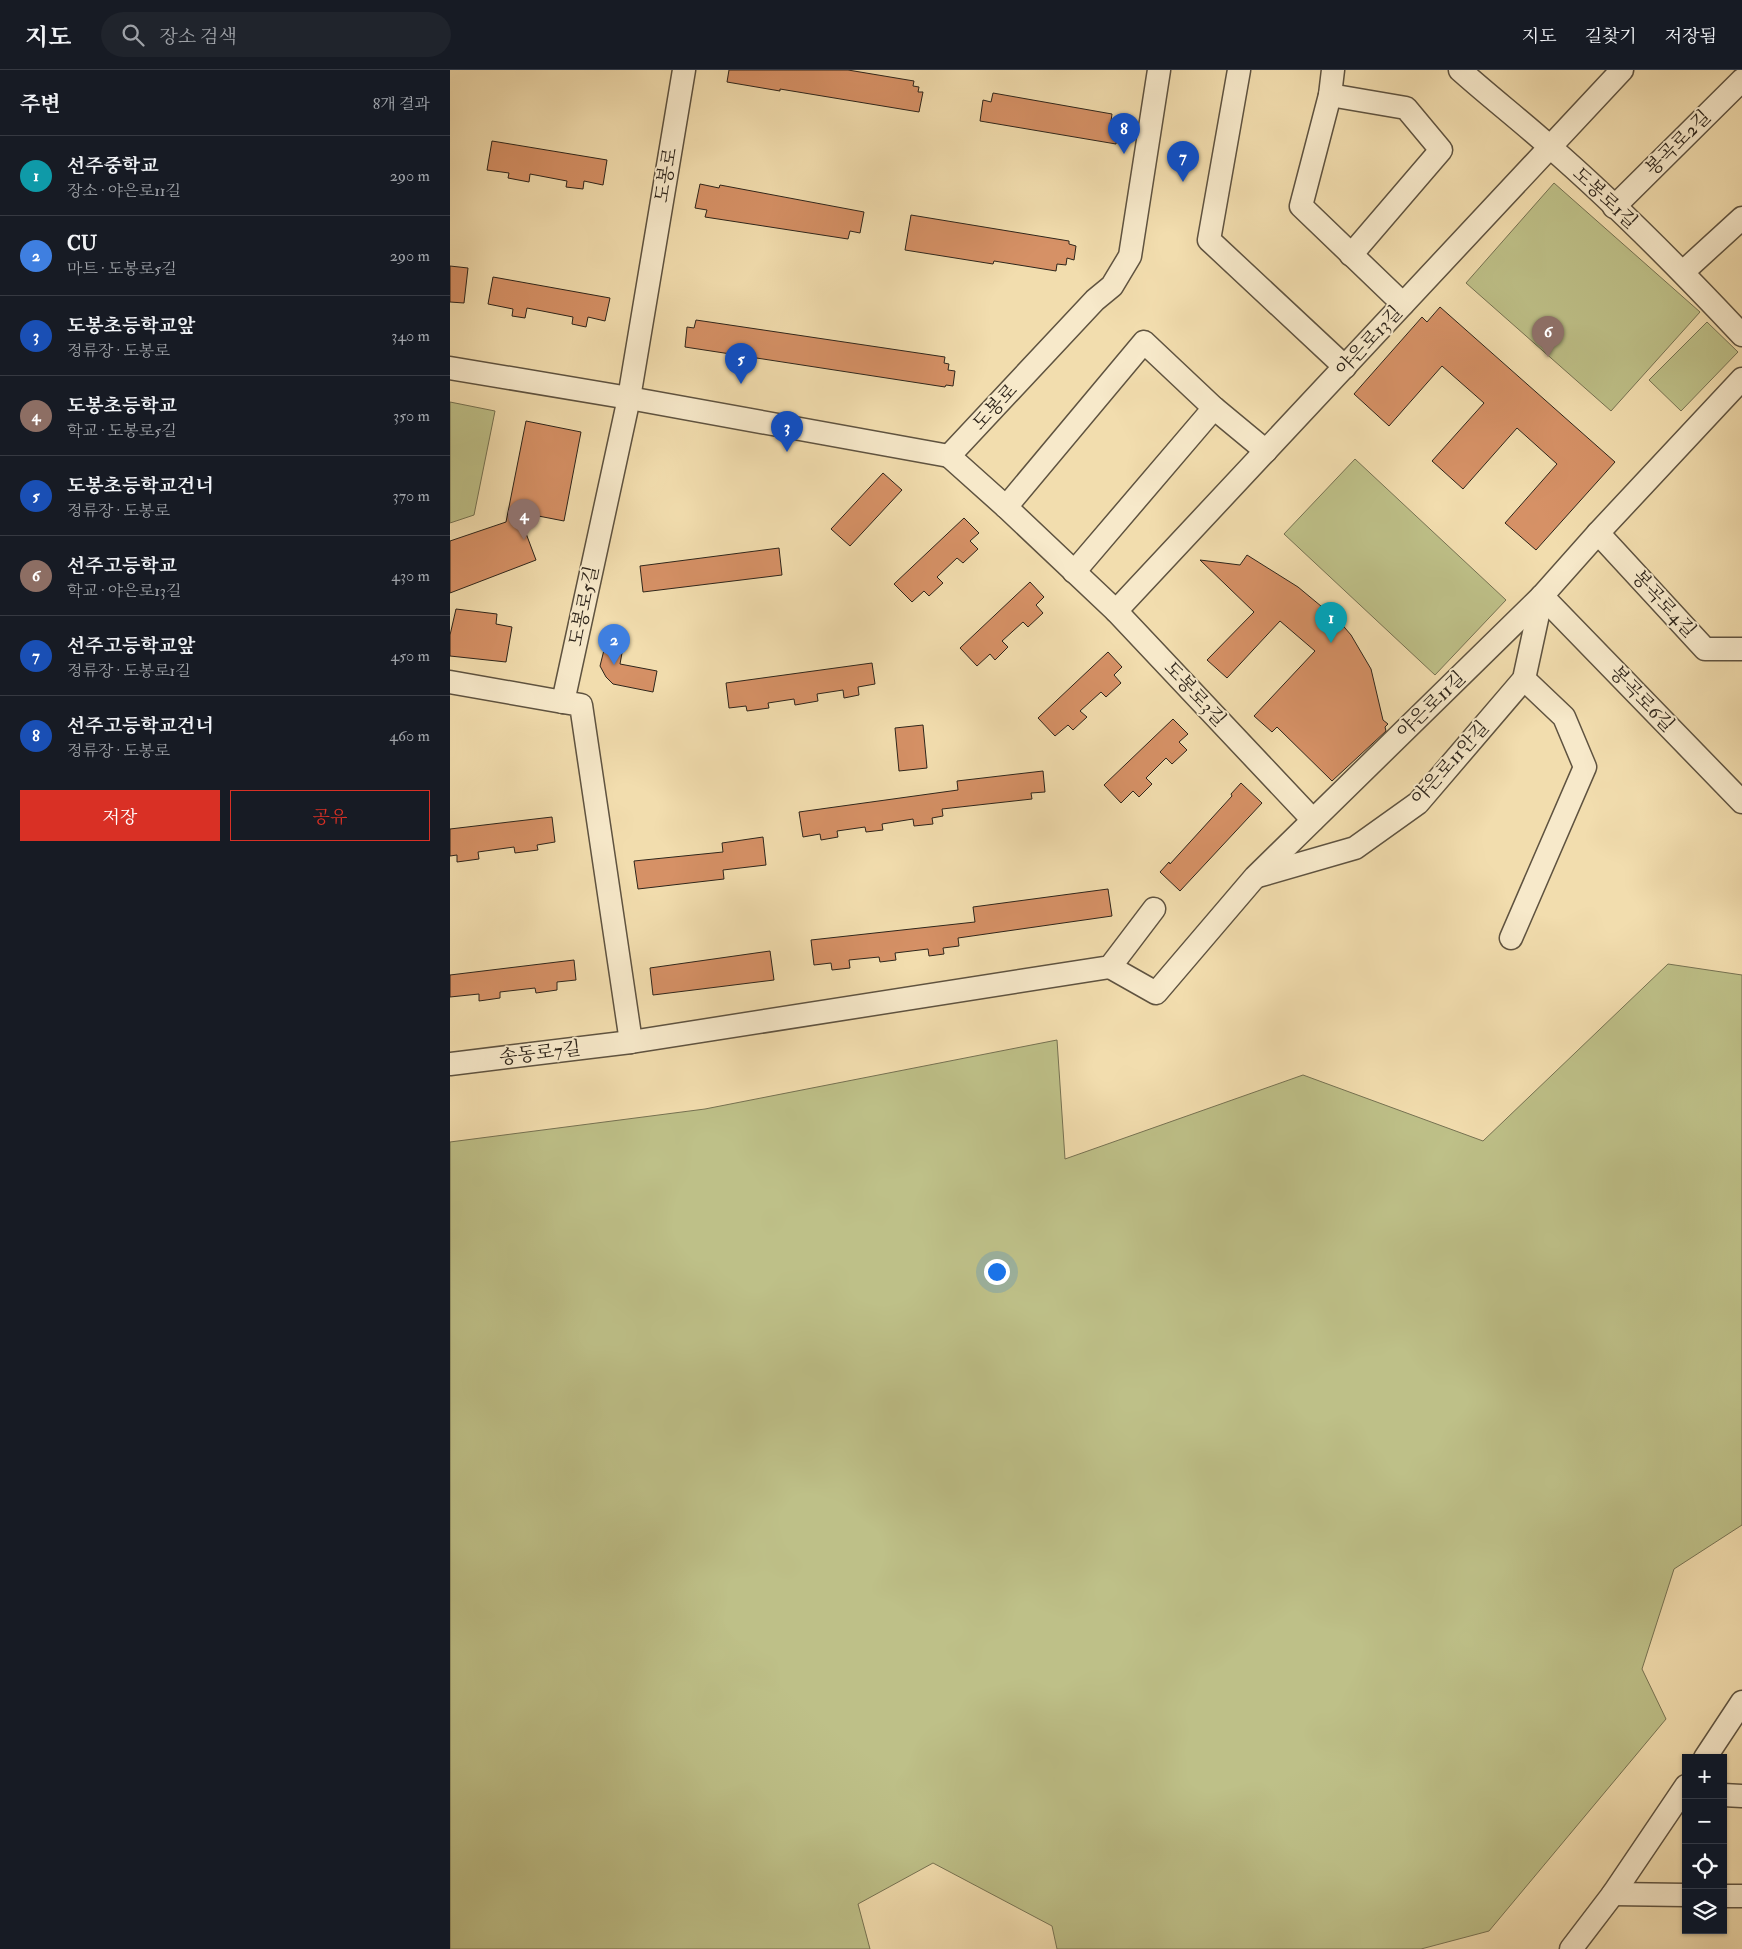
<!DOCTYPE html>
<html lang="ko">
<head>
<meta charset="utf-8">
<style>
  :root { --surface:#171b24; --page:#20242c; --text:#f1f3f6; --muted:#9ea1a6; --line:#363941; --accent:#d93025 }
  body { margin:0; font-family:"IM FELL Double Pica","Noto Serif KR",serif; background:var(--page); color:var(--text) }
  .controls { position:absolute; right:15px; bottom:15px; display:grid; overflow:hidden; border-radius:0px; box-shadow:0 1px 4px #0004 }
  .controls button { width:45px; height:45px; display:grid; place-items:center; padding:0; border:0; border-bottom:1px solid var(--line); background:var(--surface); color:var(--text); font:25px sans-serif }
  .you { position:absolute; left:546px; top:1201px; width:18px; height:18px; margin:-12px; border:4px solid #fff; border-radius:50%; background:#1a73e8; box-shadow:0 0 0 8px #1a73e833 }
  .badge { display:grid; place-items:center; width:32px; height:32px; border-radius:50%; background:var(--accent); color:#fff; font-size:16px; font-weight:700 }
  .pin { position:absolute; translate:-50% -41px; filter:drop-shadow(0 1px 2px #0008) }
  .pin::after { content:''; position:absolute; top:26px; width:18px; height:15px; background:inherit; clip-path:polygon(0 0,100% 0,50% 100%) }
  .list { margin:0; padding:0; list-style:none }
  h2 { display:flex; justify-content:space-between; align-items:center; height:65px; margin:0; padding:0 20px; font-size:21px }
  h2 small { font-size:16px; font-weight:400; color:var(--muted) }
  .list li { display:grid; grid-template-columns:32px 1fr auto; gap:15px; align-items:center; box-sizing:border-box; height:80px; padding:0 20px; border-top:1px solid var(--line) }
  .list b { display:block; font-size:19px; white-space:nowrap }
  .list p { margin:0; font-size:16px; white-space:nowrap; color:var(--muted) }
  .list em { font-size:16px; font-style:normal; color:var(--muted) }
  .actions { display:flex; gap:10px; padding:15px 20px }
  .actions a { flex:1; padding:11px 0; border:1px solid var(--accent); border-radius:0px; text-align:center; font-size:18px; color:var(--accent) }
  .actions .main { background:var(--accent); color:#fff }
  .icon { flex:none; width:28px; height:28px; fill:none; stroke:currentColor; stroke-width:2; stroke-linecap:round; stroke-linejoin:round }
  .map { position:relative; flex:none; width:1292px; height:1879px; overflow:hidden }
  header { display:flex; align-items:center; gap:30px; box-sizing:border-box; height:70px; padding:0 25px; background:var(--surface); border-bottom:1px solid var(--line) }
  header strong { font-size:24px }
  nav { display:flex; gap:28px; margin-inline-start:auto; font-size:18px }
  .search { width:350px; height:45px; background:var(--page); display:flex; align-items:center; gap:12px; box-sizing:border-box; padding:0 18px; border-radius:28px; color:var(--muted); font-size:19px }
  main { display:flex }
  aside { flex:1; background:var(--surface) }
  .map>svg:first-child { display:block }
</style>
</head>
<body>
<header>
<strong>지도</strong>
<div class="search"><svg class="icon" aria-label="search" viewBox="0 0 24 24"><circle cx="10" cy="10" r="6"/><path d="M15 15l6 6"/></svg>장소 검색</div>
<nav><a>지도</a><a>길찾기</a><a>저장됨</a></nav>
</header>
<main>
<aside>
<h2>주변<small>8개 결과</small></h2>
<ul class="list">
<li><span class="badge" style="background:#0f9aa8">1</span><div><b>선주중학교</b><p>장소 · 야은로11길</p></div><em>290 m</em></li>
<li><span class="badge" style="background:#3f7fe0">2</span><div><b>CU</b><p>마트 · 도봉로5길</p></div><em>290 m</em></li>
<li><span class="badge" style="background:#1a4fb4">3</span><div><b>도봉초등학교앞</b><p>정류장 · 도봉로</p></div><em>340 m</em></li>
<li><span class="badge" style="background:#8d6e63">4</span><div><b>도봉초등학교</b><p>학교 · 도봉로5길</p></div><em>350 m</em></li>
<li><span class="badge" style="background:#1a4fb4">5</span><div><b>도봉초등학교건너</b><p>정류장 · 도봉로</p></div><em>370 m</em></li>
<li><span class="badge" style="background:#8d6e63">6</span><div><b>선주고등학교</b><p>학교 · 야은로13길</p></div><em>430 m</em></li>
<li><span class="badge" style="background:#1a4fb4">7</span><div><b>선주고등학교앞</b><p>정류장 · 도봉로1길</p></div><em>450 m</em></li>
<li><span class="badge" style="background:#1a4fb4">8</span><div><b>선주고등학교건너</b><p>정류장 · 도봉로</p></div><em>460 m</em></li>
</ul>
<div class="actions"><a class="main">저장</a><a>공유</a></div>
</aside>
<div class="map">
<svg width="1292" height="1879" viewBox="0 0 1292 1879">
  <rect width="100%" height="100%" fill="#f2ddae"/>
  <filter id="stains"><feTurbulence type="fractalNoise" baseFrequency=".004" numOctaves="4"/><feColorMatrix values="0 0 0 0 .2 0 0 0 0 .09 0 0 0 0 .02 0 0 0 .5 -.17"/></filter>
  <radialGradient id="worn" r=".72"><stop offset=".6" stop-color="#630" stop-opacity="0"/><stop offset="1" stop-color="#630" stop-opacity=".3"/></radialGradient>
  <!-- green -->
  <g fill="#bec088" stroke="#767252">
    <polygon points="1104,113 1250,242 1161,341 1016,213"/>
    <polygon points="1257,252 1288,282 1231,341 1199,310"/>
    <polygon points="0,332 45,341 24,445 0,453"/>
    <polygon points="905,389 1056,530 985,605 834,464"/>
    <polygon points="1218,894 1292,905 1292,1455 1224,1499 1192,1599 1216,1649 1039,1861 971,1879 607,1879 602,1856 483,1793 408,1834 420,1879 0,1879 0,1072 255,1039 607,970 615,1089 853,1005 1033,1071"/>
  </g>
  <!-- building -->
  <g fill="#d69166" stroke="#2e251b">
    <polygon points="279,0 398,0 464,11 463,16 469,17 468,22 473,22 469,42 330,19 330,21 277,12"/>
    <polygon points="543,23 662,44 661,51 669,52 666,74 530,51 533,30 541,32"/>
    <polygon points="42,71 157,90 153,115 134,111 133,119 116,117 117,111 80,104 79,112 58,108 59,103 37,100"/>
    <polygon points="250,114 269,118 270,115 414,142 410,163 400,161 398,169 255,147 257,140 245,138"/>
    <polygon points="461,145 619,171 619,174 626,176 624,190 617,188 616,195 607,194 606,201 544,191 543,194 455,180"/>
    <polygon points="0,196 18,198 14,233 0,232"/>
    <polygon points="43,207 160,228 155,251 138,247 136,257 122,254 123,247 77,238 75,248 62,246 63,239 38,234"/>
    <polygon points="990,237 1165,392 1086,480 1055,453 1107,394 1067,358 1013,419 982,391 1034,333 992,296 939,356 904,324 972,247 977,252"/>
    <polygon points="246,250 495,287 494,293 499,294 498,300 505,301 503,316 496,315 495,317 235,277 237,257 244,258"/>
    <polygon points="76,351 131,362 114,451 68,442 86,490 0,523 0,471 56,452"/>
    <polygon points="433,403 452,420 400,476 381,459"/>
    <polygon points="514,448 529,463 520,471 528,479 513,493 507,488 487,507 493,513 479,526 474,521 462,532 444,514"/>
    <polygon points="329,478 332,505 193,522 190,496"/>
    <polygon points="797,485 848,517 889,551 901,565 921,599 933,650 938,654 935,657 936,661 882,711 827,657 822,662 804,646 865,581 830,551 777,608 757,590 804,542 750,490 790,495"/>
    <polygon points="580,512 594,527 586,535 593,543 578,557 573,552 552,571 558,577 545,590 540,584 527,596 510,578"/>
    <polygon points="6,539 47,544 46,554 62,557 56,592 0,586 0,565"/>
    <polygon points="157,568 174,572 170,594 207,601 203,622 163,614 156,607 150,596"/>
    <polygon points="658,582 672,597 664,605 671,613 656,627 651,622 630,641 637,647 623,660 618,655 605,666 588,648"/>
    <polygon points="422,593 425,614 408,617 409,625 394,628 393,620 367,624 368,631 345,635 344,629 318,633 319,638 297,641 296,636 279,638 276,613"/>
    <polygon points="723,649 738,664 729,672 737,680 722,694 716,688 696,708 702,714 689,727 683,721 671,733 654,715"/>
    <polygon points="473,655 477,698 449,701 445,658"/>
    <polygon points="593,701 595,722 581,723 582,729 492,739 493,746 482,748 483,754 464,756 463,749 432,754 433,760 416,762 415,757 387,761 388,767 371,770 370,764 353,767 349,742 508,720 507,711"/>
    <polygon points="791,713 812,733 730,821 710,802 719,792 720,794 782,726 781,724"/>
    <polygon points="102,747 105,772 87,775 88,780 65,783 64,777 28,782 29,789 7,792 7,785 0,786 0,759"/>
    <polygon points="313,767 316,795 273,800 274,809 188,819 184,791 273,782 272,773"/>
    <polygon points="658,819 662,846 508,868 509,876 493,878 494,884 479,886 478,879 445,883 446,890 430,892 429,887 399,890 400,898 382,900 381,893 364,895 361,870 525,852 523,837"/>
    <polygon points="320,881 324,910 203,925 200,898"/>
    <polygon points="124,890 126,910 107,912 107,920 86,923 85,918 50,922 50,928 29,931 29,924 0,927 0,905"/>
  </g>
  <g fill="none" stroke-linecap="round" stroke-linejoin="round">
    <!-- minor casing -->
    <g stroke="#5f5340" stroke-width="25">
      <g id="minor">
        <polyline points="789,0 759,170 895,297"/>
        <polyline points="883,0 880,25 851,136 953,234"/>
        <path d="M1010 0C1039 26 1070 50 1099 76 1167 135 1231 200 1292 265"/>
        <polyline points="880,25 956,38 991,80 901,185"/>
        <polyline points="1164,137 1292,10"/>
        <polyline points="1233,202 1292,148"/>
        <polyline points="0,298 179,328 499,386 645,230 662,216 680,186 709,0"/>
        <polyline points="499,386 556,437 666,541 863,750"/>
        <polyline points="556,437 694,272 764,338 816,381"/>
        <polyline points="1148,463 1255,579 1292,579"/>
        <polyline points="624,502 764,338"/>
        <polyline points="1092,526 1292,732"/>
        <polyline points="666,541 1172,0"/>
        <polyline points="0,612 113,632 179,328 234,0"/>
        <polyline points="113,632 131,635 181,972"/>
        <polyline points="808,806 905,778 968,733 1074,609 1092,526"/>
        <polyline points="1061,868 1135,697 1114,647 1074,609"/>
        <polyline points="660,897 706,923 805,807 1092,526 1148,463 1292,309"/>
        <polyline points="0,994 181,972 660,897 704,839"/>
        <polyline points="1255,1688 1292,1632"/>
        <polyline points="1273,1725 1292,1726"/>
        <polyline points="1163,1824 1236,1825"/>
        <polyline points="1273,1826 1292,1826"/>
        <polyline points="1121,1879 1163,1824 1236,1716"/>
      </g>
    </g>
    <!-- minor -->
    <use href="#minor" stroke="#f7e9ca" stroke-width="22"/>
  </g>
  <g text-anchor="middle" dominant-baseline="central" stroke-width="4" stroke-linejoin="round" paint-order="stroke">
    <!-- street labels -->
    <g font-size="19" fill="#2e251b" stroke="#f7e9ca">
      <text transform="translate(1228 73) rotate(-45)">봉곡로2길</text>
      <text transform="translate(216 105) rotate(-80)">도봉로</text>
      <text transform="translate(1155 128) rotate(43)">도봉로1길</text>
      <text transform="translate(919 271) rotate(-47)">야은로13길</text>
      <text transform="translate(545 337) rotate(-47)">도봉로</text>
      <text transform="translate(1214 534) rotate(47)">봉곡로4길</text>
      <text transform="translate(134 536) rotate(-78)">도봉로5길</text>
      <text transform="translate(745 624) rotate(47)">도봉로3길</text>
      <text transform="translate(1192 629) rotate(46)">봉곡로6길</text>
      <text transform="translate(981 635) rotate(-44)">야은로11길</text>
      <text transform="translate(1000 693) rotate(-48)">야은로11안길</text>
      <text transform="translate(90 983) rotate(-7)">송동로7길</text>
    </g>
  </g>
  <rect width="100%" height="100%" filter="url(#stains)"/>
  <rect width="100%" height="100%" fill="url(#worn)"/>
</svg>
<div class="controls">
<button>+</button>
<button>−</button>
<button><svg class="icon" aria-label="locate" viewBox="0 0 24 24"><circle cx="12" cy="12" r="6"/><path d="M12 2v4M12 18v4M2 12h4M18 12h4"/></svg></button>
<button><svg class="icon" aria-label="layers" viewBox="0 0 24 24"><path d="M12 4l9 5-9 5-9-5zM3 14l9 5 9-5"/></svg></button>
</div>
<div class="you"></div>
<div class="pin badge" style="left:881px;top:573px;background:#0f9aa8">1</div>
<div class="pin badge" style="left:164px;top:595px;background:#3f7fe0">2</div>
<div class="pin badge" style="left:337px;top:382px;background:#1a4fb4">3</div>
<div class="pin badge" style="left:74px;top:470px;background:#8d6e63">4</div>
<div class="pin badge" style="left:291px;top:314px;background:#1a4fb4">5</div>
<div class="pin badge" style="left:1098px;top:287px;background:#8d6e63">6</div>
<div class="pin badge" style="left:733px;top:112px;background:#1a4fb4">7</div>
<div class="pin badge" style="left:674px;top:84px;background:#1a4fb4">8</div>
</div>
</main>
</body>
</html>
